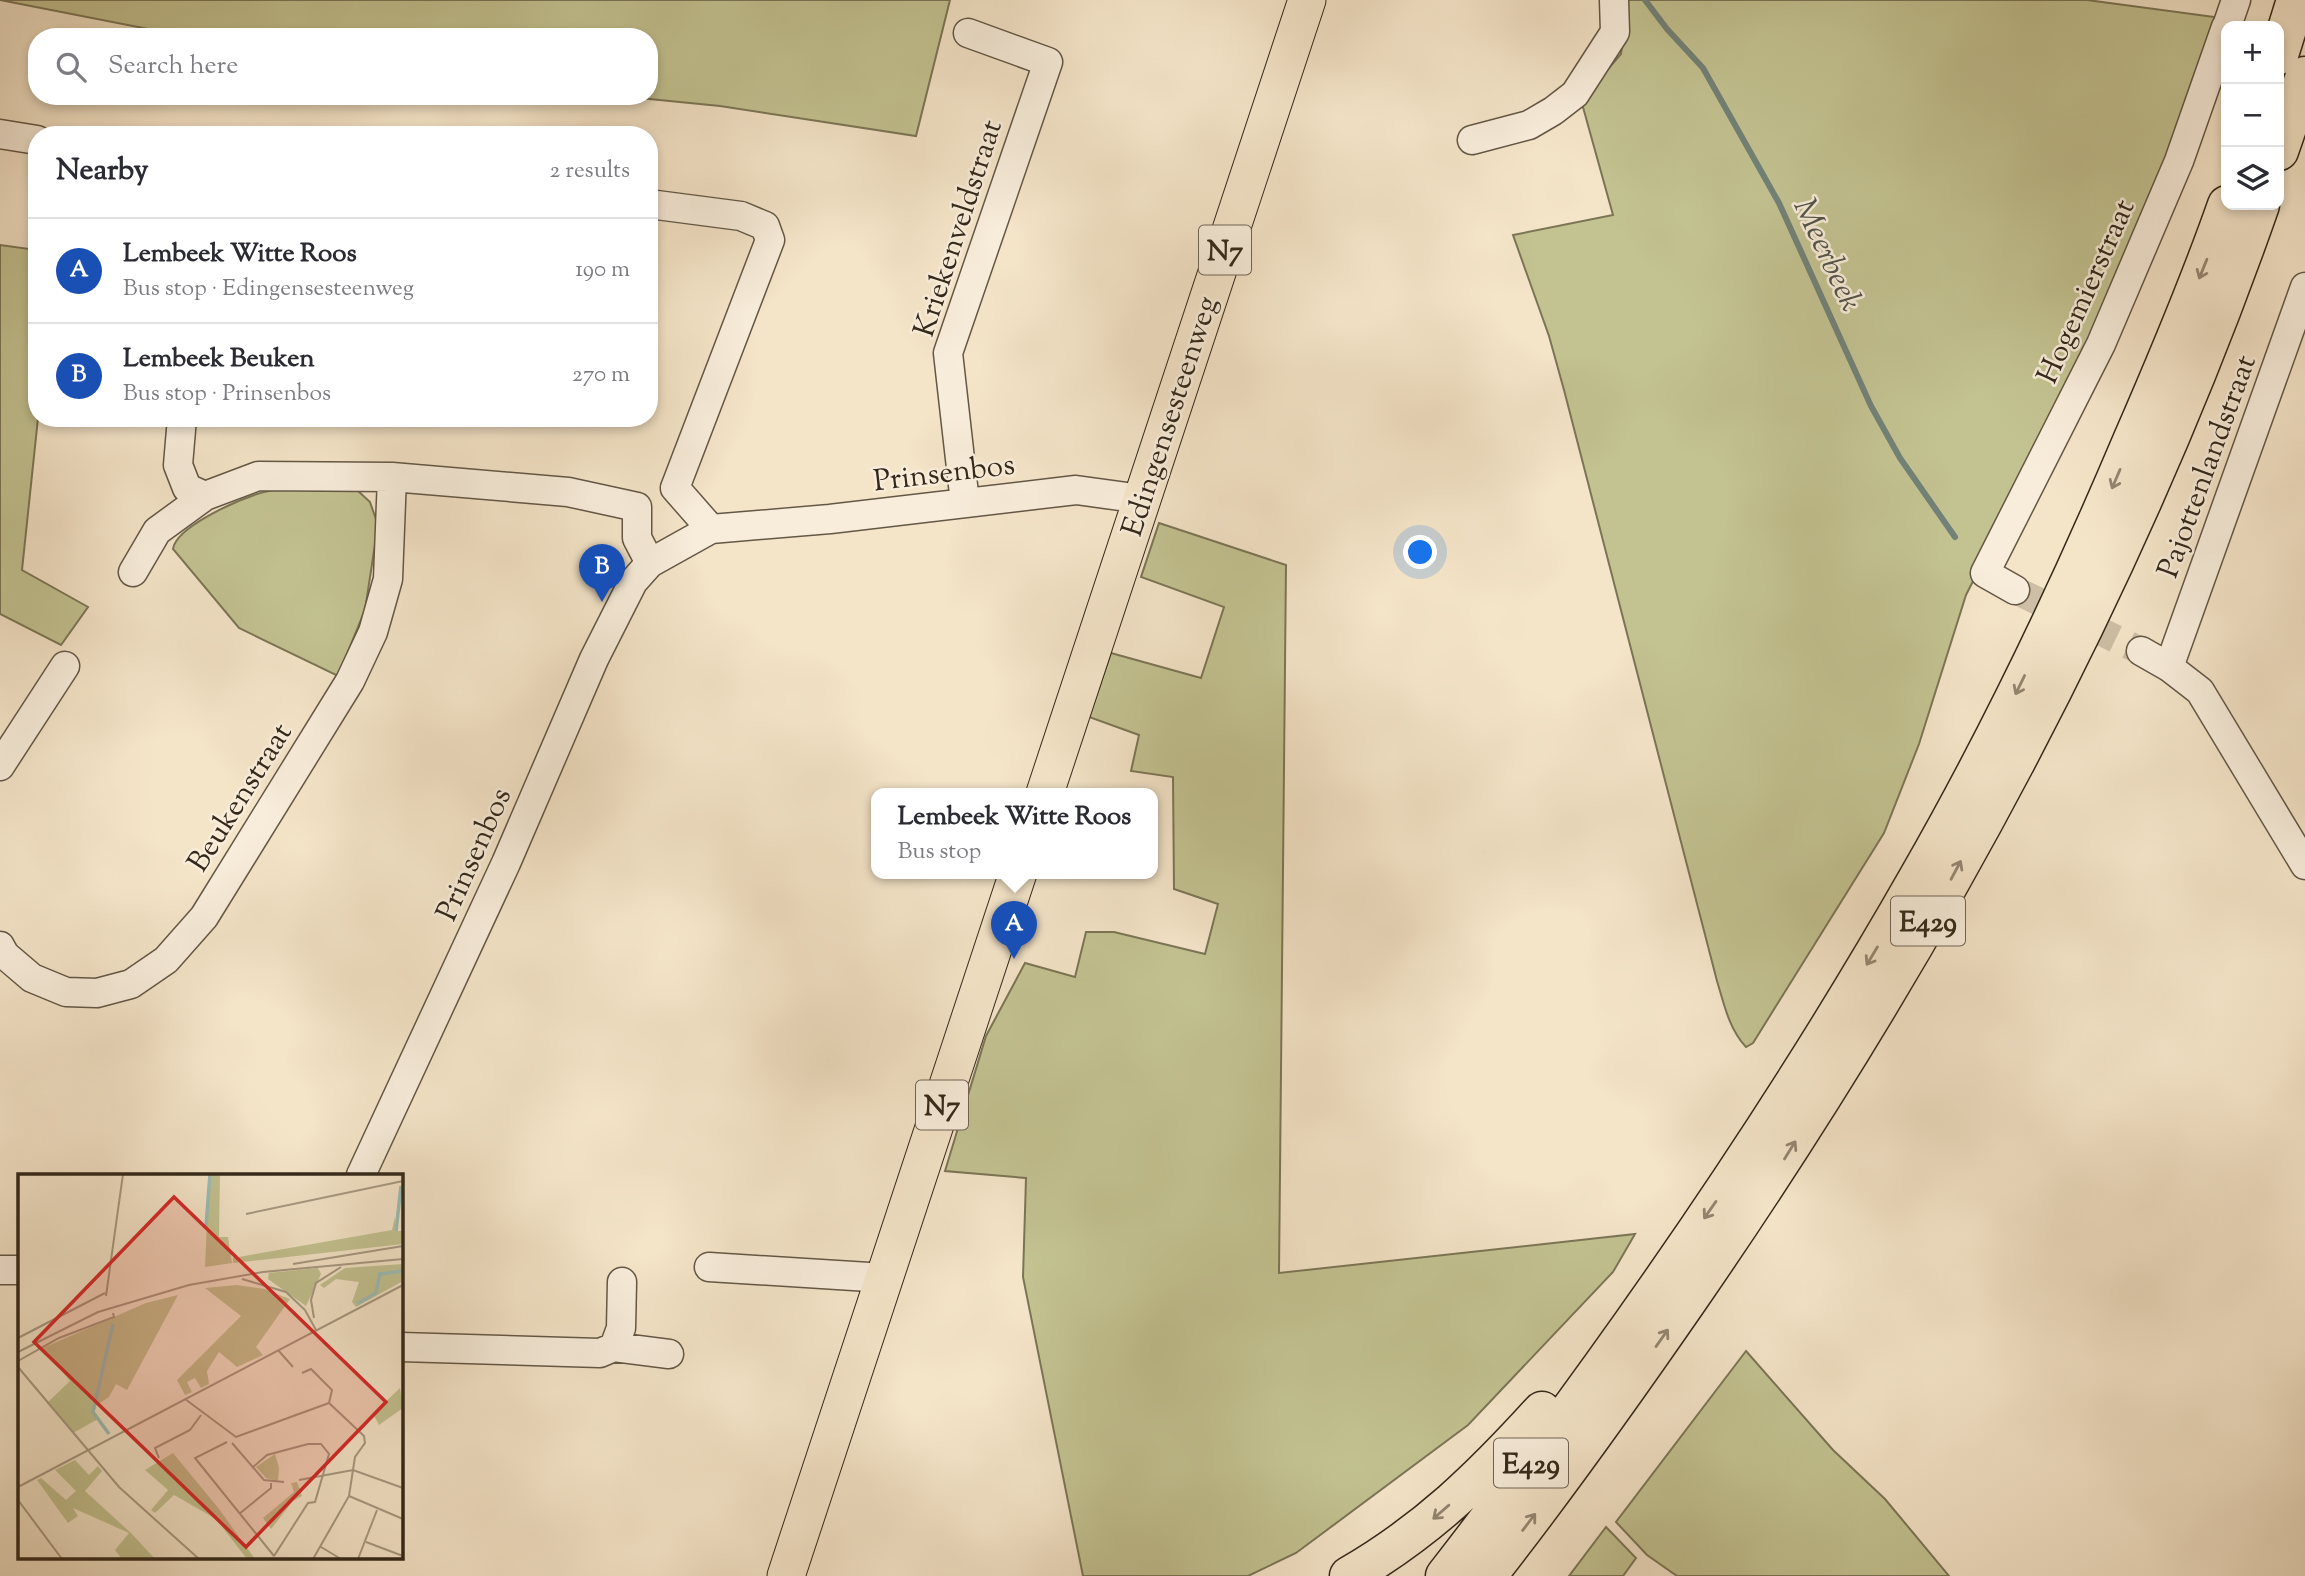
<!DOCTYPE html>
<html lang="en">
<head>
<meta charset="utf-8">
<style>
  body { margin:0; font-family:"Sorts Mill Goudy",serif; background:#f2f2f3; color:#2b2b33 }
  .controls { position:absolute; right:21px; top:21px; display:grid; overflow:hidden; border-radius:14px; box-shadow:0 4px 10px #0003 }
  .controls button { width:63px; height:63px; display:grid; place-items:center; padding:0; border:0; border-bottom:2px solid #e1e1e2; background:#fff; color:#2b2b33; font:35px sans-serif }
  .you { position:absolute; left:1421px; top:553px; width:24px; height:24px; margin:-18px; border:5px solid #fff; border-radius:50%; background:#1a73e8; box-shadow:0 0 0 10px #1a73e833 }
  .badge { display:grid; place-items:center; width:46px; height:46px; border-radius:50%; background:#b45309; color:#fff; font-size:23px; font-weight:700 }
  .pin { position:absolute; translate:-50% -58px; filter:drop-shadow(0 2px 4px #0008) }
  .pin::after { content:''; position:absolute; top:37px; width:24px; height:21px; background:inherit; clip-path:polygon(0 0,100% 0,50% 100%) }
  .popup { position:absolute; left:871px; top:788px; width:287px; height:91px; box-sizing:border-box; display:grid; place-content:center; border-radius:14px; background:#fff; filter:drop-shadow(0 2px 5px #0005); font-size:23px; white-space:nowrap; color:#7c7c81 }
  .popup b { font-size:26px; color:#2b2b33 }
  .popup::after { content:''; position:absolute; left:50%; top:100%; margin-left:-14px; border:14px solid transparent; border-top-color:#fff }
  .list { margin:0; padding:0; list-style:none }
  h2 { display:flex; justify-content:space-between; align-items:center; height:91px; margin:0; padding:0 28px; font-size:30px }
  h2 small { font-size:23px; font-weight:400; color:#7c7c81 }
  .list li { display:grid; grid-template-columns:46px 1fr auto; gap:21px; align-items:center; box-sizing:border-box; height:105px; padding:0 28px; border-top:2px solid #e1e1e2 }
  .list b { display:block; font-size:26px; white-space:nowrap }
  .list p { margin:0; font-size:23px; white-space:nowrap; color:#7c7c81 }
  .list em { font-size:23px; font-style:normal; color:#7c7c81 }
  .icon { flex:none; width:38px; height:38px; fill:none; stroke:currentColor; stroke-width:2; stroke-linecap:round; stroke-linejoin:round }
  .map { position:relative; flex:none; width:2305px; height:1576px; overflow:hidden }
  .search { position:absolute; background:#fff; box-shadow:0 4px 10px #0003; left:28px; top:28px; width:630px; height:77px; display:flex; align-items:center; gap:18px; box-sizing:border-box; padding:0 24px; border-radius:28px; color:#7c7c81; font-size:26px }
  .panel { position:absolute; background:#fff; box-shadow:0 4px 10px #0003; left:28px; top:126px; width:630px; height:301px; border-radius:28px }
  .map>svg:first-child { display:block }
  .green { fill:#c3c291; stroke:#7b7556; stroke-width:2 }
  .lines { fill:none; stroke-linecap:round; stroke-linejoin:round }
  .stream { stroke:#728278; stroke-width:6 }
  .minor-tunnel { stroke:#cdbea5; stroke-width:28; stroke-dasharray:28 14; stroke-linecap:butt }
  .minor-casing { stroke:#635746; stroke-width:31 }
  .major-casing { stroke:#33281a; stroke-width:39 }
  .highway-casing { stroke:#33281a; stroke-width:41 }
  .minor { stroke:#f8eddb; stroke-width:28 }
  .major { stroke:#f4e4c8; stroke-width:37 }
  .highway { stroke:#f4e4c8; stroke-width:38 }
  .oneway { stroke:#948671 }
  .labels { text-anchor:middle; stroke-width:5; stroke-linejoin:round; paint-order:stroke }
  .shield { fill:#f8eddb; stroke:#6e6354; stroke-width:2 }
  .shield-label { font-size:28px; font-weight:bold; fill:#33281a }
  .street-label { font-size:30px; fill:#33281a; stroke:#f8eddb }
  .water-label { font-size:32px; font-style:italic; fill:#525549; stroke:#f8eddb }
  .inset-river { fill:none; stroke:#9cbeb7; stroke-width:3.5 }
  .inset-road { fill:none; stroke:#a79982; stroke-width:2 }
  .view { fill:#d62828; fill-opacity:0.15; stroke:#d62828; stroke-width:3.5 }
  .inset-edge { fill:none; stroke:#33281a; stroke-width:3.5 }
</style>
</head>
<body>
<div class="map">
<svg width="2305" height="1576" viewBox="0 0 2305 1576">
  <rect width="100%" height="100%" fill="#f4e4c8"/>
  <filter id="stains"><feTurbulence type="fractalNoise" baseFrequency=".00286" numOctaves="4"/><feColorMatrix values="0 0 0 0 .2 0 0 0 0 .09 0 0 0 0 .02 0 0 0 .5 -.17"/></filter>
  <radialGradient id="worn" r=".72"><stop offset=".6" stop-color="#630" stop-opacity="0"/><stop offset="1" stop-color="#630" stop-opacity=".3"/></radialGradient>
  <path class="green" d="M0,0h950l-34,136 -196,-30 -101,-10h30v-59h-460z
    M1628,0h459l135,18 -140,349 -116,228 -47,149 -35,89 -131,210 -7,4c-17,-18 -22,-43 -29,-66l-153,-591 -15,-54 -36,-101 100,-20 -32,-115 40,-46z
    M0,245l37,5 1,168 -16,152 66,37 -27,38 -61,-31z
    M306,486l51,4 13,12 8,23 -13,85 -27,66 -99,-48 -66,-79c3,-22 63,-48 84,-55 15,-5 33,-6 49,-8z
    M1159,523l127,42 -7,708 356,-39 -22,38 -145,153 -172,128 -48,23h-165l-60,-299 3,-99 -81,-7 41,-135 39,-73 50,14 11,-45h28l91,22 13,-50 -44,-15 -1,-112 -42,-6 8,-36 -50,-18 22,-64 90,25 23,-71 -83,-30z
    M1746,1351l87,99 52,49 64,77h-272l-30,-21 -31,-33z
    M1606,1527l30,31 -13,18h-54z"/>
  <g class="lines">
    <path class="stream" d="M1645,0l22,29 36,39 76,135 92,203 29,52 55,79"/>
    <path class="minor-tunnel" d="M2015,590l126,61"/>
    <defs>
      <path id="minor" d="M2227,26l9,-26
        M0,134l37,6
        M1472,140l57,-15 24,-14 22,-17 40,-62 -1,-32
        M649,204l92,12 24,10 5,14 -95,248
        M182,418l-4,47 9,23 18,8
        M675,488l36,41
        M965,503l-17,-150 100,-291 -80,-29
        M637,507v31l13,25
        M133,572l24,-41 48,-35 53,-20 134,1 176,15 69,15
        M2015,590l-30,-17 116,-229 78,-183 47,-134
        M2141,651l28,16 31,24 105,174
        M2169,667l136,-380
        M0,766l65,-100
        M0,946l5,9 27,23 34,14 31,1 34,-9 35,-24 38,-43 146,-236 23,-49 15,-53 4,-102
        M361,1175l145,-312 88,-204 39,-77 17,-19 61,-34 119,-10 246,-29 66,9
        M709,1267l176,11
        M0,1270h19
        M401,1347l199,6 14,-6 7,-19 1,-46
        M614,1347l55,7"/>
      <path id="major" d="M1045,793l262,-793
        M786,1576l232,-703"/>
      <path id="highway" d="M2279,55l17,-55
        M2279,151l26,-75
        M1349,1576c78,-45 133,-99 193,-165
        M1445,1576c172,-222 334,-454 473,-698 81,-141 151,-288 214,-437 34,-78 67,-156 95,-236
        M1487,1576c70,-89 136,-182 201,-276 234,-339 436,-706 572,-1095"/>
    </defs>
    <use href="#minor" class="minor-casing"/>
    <use href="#major" class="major-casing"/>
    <use href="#highway" class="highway-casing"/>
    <use href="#minor" class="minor"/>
    <use href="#major" class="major"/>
    <use href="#highway" class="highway"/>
  </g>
  <defs><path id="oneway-shaft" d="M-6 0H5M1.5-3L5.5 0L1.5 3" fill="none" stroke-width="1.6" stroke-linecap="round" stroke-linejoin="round" transform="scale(1.75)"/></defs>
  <g class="oneway">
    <use href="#oneway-shaft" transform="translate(2203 269) rotate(112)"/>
    <use href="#oneway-shaft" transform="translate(2116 479) rotate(113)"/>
    <use href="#oneway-shaft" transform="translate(2020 685) rotate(116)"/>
    <use href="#oneway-shaft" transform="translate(1956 870) rotate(-62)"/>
    <use href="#oneway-shaft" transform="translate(1872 956) rotate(121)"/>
    <use href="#oneway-shaft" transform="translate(1790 1150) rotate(-58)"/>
    <use href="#oneway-shaft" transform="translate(1710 1210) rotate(125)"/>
    <use href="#oneway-shaft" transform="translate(1662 1338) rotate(-55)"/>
    <use href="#oneway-shaft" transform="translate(1441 1512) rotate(139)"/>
    <use href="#oneway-shaft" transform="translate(1529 1522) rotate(-53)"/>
  </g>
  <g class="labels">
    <g class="shield">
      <rect x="1199" y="225.5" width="52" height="49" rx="5"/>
      <rect x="1891" y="896.5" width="74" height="49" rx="5"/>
      <rect x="916" y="1080.5" width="52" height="49" rx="5"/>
      <rect x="1494" y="1438.5" width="74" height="49" rx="5"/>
    </g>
    <g class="shield-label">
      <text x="1225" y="260">N7</text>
      <text x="1928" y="931">E429</text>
      <text x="942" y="1115">N7</text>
      <text x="1531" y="1473">E429</text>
    </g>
    <g class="street-label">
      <text transform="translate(957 228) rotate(-72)" y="10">Kriekenveldstraat</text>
      <text transform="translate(2085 291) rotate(-66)" y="10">Hogemierstraat</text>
      <text transform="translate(1169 416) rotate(-72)" y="10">Edingensesteenweg</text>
      <text transform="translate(2206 466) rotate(-70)" y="10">Pajottenlandstraat</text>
      <text transform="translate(944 472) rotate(-7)" y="10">Prinsenbos</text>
      <text transform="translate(239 797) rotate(-58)" y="10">Beukenstraat</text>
      <text transform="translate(473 854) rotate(-66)" y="10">Prinsenbos</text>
    </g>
    <g class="water-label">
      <text transform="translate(1829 254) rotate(65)" y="11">Meerbeek</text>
    </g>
  </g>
  <g transform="translate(18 1174)">
    <rect width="385" height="385" fill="#f4e4c8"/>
    <path d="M191,0h11l-1,63h9l4,26 -27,4zM377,43l2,14h6v13l-170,19v-5l159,-28zM385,90v17l-47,26 -4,-5 7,-20 -23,-3 -12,9 -4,-3 25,-17zM300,94l3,6 -15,32 -38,-27 1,-6zM219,111l27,4 26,10 -34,48 7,8 -26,12 -18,-15 -12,19 2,13 -8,4 -6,-10 -8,4 5,10 -7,3 -8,-15 64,-64 -36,-28zM160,121l-51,95 -11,-6 -7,13 -17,11 6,11 -25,14 -26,-30 23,-22 -27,-33 103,-45zM382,214l3,20 -24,17 -6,-11zM155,279l46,56 36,50h-8l-31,-40 -42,-24 -19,18 -4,-3 17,-20 -23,-20zM257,280l4,14 -1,13 -12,-3 -10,-11zM57,286l14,15 9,-9 4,5 -17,20 46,42 24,26h-33l-7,-9 14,-17 -56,-25 5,8 -10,7 -31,-43 4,-2 25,22 10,-9 -21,-21zM279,308l5,14 -9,5 -22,28 -8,-11 31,-26 -3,-9z" fill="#c3c291"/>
    <path class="inset-river" d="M188,52l4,-52M378,57l5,-45M362,100l23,-3M339,130l19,-11 4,-21M91,260l-16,-22 20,-88"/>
    <path class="inset-road" d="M228,40l157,-33M275,90l110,-18M224,105l44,13 19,18 11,20M88,122l17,-122M296,144l-3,-18 5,-17 25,-16M0,164l87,-45M260,176l15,17M0,178l80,-40 91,-27 74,-13 140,-13M0,187l41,-23 55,-21 -1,-4M0,193l101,120 80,72M284,199l9,-4 21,21 -3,13M167,225l51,38 93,-34 35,33 1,7 -10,14 -6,39 -36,63M209,268l-32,16 79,98M214,269l32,37 20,2M141,284l-4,-10 35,-18 11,-15M234,294l15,-13 41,-11h13l8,10 -14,48 -7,1 -34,53M281,306l54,-10 50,18M0,313l385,-202M331,322l54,23M0,326l44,59M221,340l32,-26v-5M348,368l37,14M303,373l20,12M340,385l19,-49"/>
    <path class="view" d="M156,23l212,205 -140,145 -212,-205z"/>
    <rect width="385" height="385" class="inset-edge"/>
  </g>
  <rect width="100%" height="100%" filter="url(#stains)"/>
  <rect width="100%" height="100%" fill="url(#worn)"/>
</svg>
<div class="controls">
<button>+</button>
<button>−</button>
<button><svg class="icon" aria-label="layers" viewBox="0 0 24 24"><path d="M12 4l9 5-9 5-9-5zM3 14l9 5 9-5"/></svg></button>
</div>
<div class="you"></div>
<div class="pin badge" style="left:1014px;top:959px;background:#1a4fb4">A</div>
<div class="popup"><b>Lembeek Witte Roos</b>Bus stop</div>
<div class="pin badge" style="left:602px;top:602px;background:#1a4fb4">B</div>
<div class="search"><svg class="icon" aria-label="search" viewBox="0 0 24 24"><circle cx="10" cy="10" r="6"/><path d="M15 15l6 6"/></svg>Search here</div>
<section class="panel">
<h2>Nearby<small>2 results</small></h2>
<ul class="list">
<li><span class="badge" style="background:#1a4fb4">A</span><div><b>Lembeek Witte Roos</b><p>Bus stop · Edingensesteenweg</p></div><em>190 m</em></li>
<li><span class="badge" style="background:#1a4fb4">B</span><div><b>Lembeek Beuken</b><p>Bus stop · Prinsenbos</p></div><em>270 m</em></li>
</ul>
</section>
</div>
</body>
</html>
